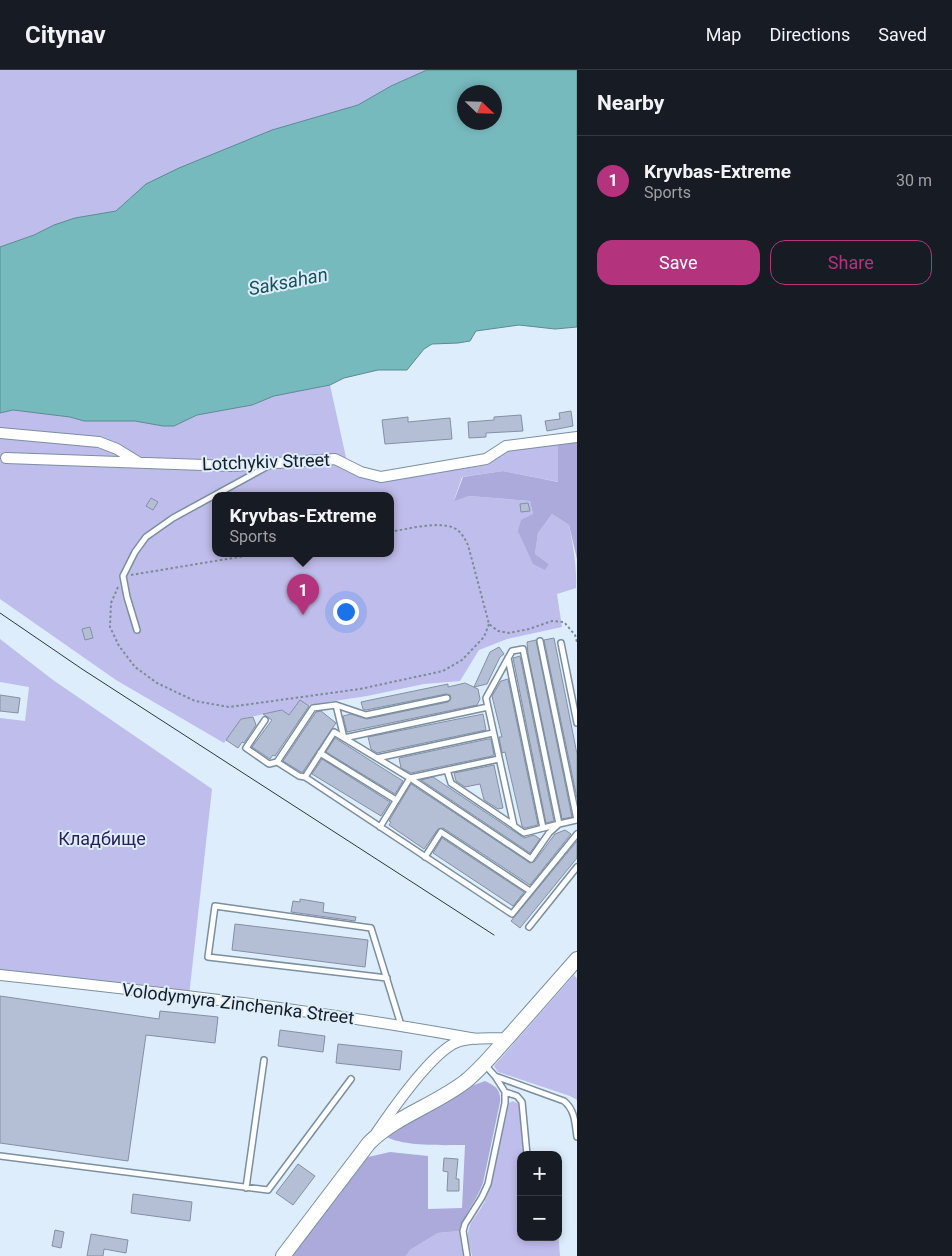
<!DOCTYPE html>
<html lang="en">
<head>
<meta charset="utf-8">
<style>
  body { margin:0; font-family:Roboto,sans-serif; background:#20242c; color:#f1f3f6 }
  .controls { position:absolute; right:15px; bottom:15px; display:grid; overflow:hidden; border-radius:10px; box-shadow:0 2px 8px #0003 }
  .controls button { width:45px; height:45px; display:grid; place-items:center; padding:0; border:0; border-bottom:1px solid #363941; background:#171b24; color:#f1f3f6; font:25px sans-serif }
  .compass { position:absolute; left:457px; top:15px; width:45px; height:45px; border-radius:50%; background:#171b24; box-shadow:0 2px 8px #0003; rotate:113deg }
  .you { position:absolute; left:345px; top:541px; width:18px; height:18px; margin:-12px; border:4px solid #fff; border-radius:50%; background:#1a73e8; box-shadow:0 0 0 8px #1a73e833 }
  .badge { display:grid; place-items:center; width:32px; height:32px; border-radius:50%; background:#b4337d; color:#fff; font-size:16px; font-weight:700 }
  .pin { position:absolute; translate:-50% -41px; filter:drop-shadow(0 1px 2px #0008) }
  .pin::after { content:''; position:absolute; top:26px; width:18px; height:15px; background:inherit; clip-path:polygon(0 0,100% 0,50% 100%) }
  .popup { position:absolute; left:212px; top:422px; width:182px; height:65px; box-sizing:border-box; display:grid; place-content:center; border-radius:10px; background:#171b24; filter:drop-shadow(0 1px 4px #0005); font-size:16px; white-space:nowrap; color:#9ea1a6 }
  .popup b { font-size:19px; color:#f1f3f6 }
  .popup::after { content:''; position:absolute; left:50%; top:100%; margin-left:-10px; border:10px solid transparent; border-top-color:#171b24 }
  .list { margin:0; padding:0; list-style:none }
  h2 { display:flex; justify-content:space-between; align-items:center; height:65px; margin:0; padding:0 20px; font-size:21px }
  h2 small { font-size:16px; font-weight:400; color:#9ea1a6 }
  .list li { display:grid; grid-template-columns:32px 1fr auto; gap:15px; align-items:center; box-sizing:border-box; height:90px; padding:0 20px; border-top:1px solid #363941 }
  .list b { display:block; font-size:19px; white-space:nowrap }
  .list p { margin:0; font-size:16px; white-space:nowrap; color:#9ea1a6 }
  .list em { font-size:16px; font-style:normal; color:#9ea1a6 }
  .actions { display:flex; gap:10px; padding:15px 20px }
  .actions a { flex:1; padding:11px 0; border:1px solid #b4337d; border-radius:15px; text-align:center; font-size:18px; color:#b4337d }
  .actions .main { background:#b4337d; color:#fff }
  .map { position:relative; flex:none; width:577px; height:1186px; overflow:hidden }
  header { display:flex; align-items:center; gap:30px; box-sizing:border-box; height:70px; padding:0 25px; background:#171b24; border-bottom:1px solid #363941 }
  header strong { font-size:24px }
  nav { display:flex; gap:28px; margin-inline-start:auto; font-size:18px }
  main { display:flex }
  aside { flex:1; background:#171b24 }
  .map>svg:first-child { display:block }
  .green { fill:#bfbdeb; fill-rule:evenodd }
  .forest { fill:#acaada }
  .water { fill:#77babe; stroke:#5a8b90; fill-rule:evenodd }
  .building { fill:#b4bfd5; stroke:#858fa4 }
  .lines { fill:none; stroke-linecap:round; stroke-linejoin:round }
  .service-casing { stroke:#7b8f9f; stroke-width:8 }
  .minor-casing { stroke:#7b8f9f; stroke-width:12 }
  .secondary-casing { stroke:#7b8f9f; stroke-width:16 }
  .path { stroke:#7e8a95; stroke-width:2; stroke-dasharray:2.5 2.5; stroke-linecap:butt }
  .service { stroke:#fff; stroke-width:5 }
  .minor { stroke:#fff; stroke-width:10 }
  .secondary { stroke:#fff; stroke-width:14 }
  .tram { stroke:#2f373e; stroke-width:1 }
  .labels { text-anchor:middle; stroke-width:4; stroke-linejoin:round; paint-order:stroke }
  .street-label { font-size:18px; fill:#161d23; stroke:#ddedfc }
  .park-label { font-size:18px; fill:#281f58; stroke:#ddedfc }
  .water-label { font-size:19px; font-style:italic; fill:#185356; stroke:#ddedfc }
</style>
</head>
<body>
<header>
<strong>Citynav</strong>
<nav><a>Map</a><a>Directions</a><a>Saved</a></nav>
</header>
<main>
<div class="map">
<svg width="577" height="1186" viewBox="0 0 577 1186">
  <rect width="100%" height="100%" fill="#ddedfc"/>
  <path class="green" d="M0,0h427l-36,16 -33,19 -86,25 -54,23 -88,45 -14,13 -41,7 -21,7 -20,10 -34,12z
    M330,315l19,86 11,6 21,4 106,-16 22,-16 49,-6 1,39 -56,-11 -41,6 -8,23 15,-4 61,5 3,13v50h16l-14,-10 3,-21 14,-19 17,11c4,20 8,42 7,63l-19,6 5,33 -55,12 -28,11 -19,31 -36,3 -57,12 -59,9 -8,-5 -11,15 -7,-5 -41,9 -17,24 -108,-63 -116,-81v-186l13,-3 57,7 14,4h51l39,5 23,-11 55,-10 22,-9zM216,426h174v58h-174z
    M0,569l53,41 159,109 -23,207 -189,-21v-257l25,3 4,-34 -29,-5z
    M574,905l3,4v121l-7,-4 -72,-24 -4,-6z
    M513,1031l6,3 4,51h-2v82h37v-7l2,26h-88c-1,-6 -4,-13 -4,-20 0,-11 5,-16 11,-25 6,-8 9,-17 12,-26l18,-82z
    M459,1161l4,25h-57l4,-6 28,-17z"/>
  <path class="forest" d="M577,371v118l-8,-34 -17,-11 -14,19 -3,21 14,10 -4,6 -12,-6 -15,-33 3,-11 12,-6 -3,-13 -61,-5 -15,5 9,-24 40,-6 55,11v-39z
    M485,1011c11,5 16,9 15,21l-17,81c-6,17 -19,31 -24,48l-21,2 -28,17 -4,6h-114l76,-99 22,-5 38,4v53l34,-1 3,-63c-22,0 -64,2 -82,-10l83,-47z"/>
  <path class="water" d="M427,0h150v257l-22,2 -36,-4 -43,6 -6,10 -12,2 -26,1 -8,5 -17,21h-29l-34,8 -14,7 -56,11 -22,9 -55,10 -23,11h-11l-28,-5h-51l-14,-4 -57,-7 -13,3v-166l34,-12 20,-10 21,-7 41,-7 30,-27 33,-16 93,-38 86,-25 33,-19zM464,22h30v30h-30z"/>
  <path class="building" d="M571,341l2,15 -26,5 -2,-10 15,-2 -1,-6z
    M521,345l2,16 -37,2v4l-17,1 -1,-16 26,-2v-3z
    M408,347v5l42,-4 2,21 -67,5 -3,-24z
    M151,428l7,4 -5,8 -7,-4z
    M528,433l2,8 -9,1 -1,-8z
    M90,557l3,11 -8,2 -3,-11z
    M554,568l23,116v44l-33,-158z
    M536,570l36,177 -10,2 -34,-165 -1,-12z
    M499,577l5,7 -4,3 -13,27 -13,3 16,-35z
    M520,586l34,165 -8,2 -33,-165z
    M508,609l30,146 -13,3 -3,-2 -17,-74 -3,1 -3,-16h3l-10,-41 9,-15z
    M465,613l13,6 2,10 -3,6 -130,27 -4,-16 8,-2 16,5 81,-17 3,-4 -1,-3 -4,-1 -80,16 -3,-1 -2,-7 87,-18v3z
    M0,625l20,3 -2,15 -18,-2z
    M300,630l9,6 -34,50 -2,-1 -3,4 -18,-12 20,-27 -9,-6 19,-4 7,5z
    M321,641l15,12 -32,47 -1,2h-2l-18,-11 33,-49z
    M483,644l3,16 -109,23 -6,-4 -3,-12z
    M253,647l3,8 -12,18 -2,-1 -4,6 -12,-8 15,-21z
    M335,668l68,43 -8,13 -69,-42z
    M488,669h3l3,16 -2,1 -81,17 -10,-5 -2,-10z
    M322,689l68,43 -9,14 -69,-42z
    M494,695l9,43 -5,1 -14,-9 -4,-16 -15,3 -9,-6 -2,-8z
    M433,707l91,61 10,-3 6,4 -10,14 -109,-73z
    M411,714l119,79 5,-2 20,-27 10,-4 6,4 -41,51 -87,-57 -5,1 -14,20 -35,-24 2,-3 -2,-1z
    M442,768l82,54 -11,14 -80,-53z
    M577,771v17l-57,70 -9,-7z
    M300,829l24,4 -1,9 33,5 -1,4 -64,-9 2,-11 7,1z
    M235,854l133,16 -3,27 -133,-17z
    M0,926l159,23 1,-8 58,6 -3,26 -69,-8 -18,126 -128,-18z
    M280,960l45,6 -2,16 -45,-6z
    M338,974l64,7 -2,19 -64,-7z
    M444,1088l14,1 -2,20h3v12h-12l1,-19 -5,-1z
    M298,1094l17,12 -22,29 -17,-12z
    M133,1124l59,8 -2,19 -59,-8z
    M55,1160l9,2 -3,16 -9,-2z
    M91,1164l37,6 -2,13 -22,-4 -1,7h-16z"/>
  <g class="lines">
    <defs>
      <path id="service" d="M137,560l-10,-33 -4,-21 12,-24 11,-15 27,-19 95,-52
        M540,571l37,179
        M561,573l16,80
        M523,579l36,175 -35,9 -10,-7 -28,-128 26,-47z
        M508,588l35,170
        M336,635l30,10 81,-17
        M265,650l-19,28 23,16 8,-2 22,14 6,1
        M320,683l76,47
        M377,688l116,-25
        M277,692l36,-54 23,-3 8,33 144,-31
        M447,700l4,13 62,42
        M577,750l-18,4 -10,9 -18,26 -121,-81 -76,-46 -29,45 207,137 65,-80
        M380,757l30,-49 89,-19
        M425,787l16,-25 89,59
        M529,857l48,-60
        M387,908l-179,-21 7,-51 156,22 30,97
        M485,995l10,11 69,25c11,9 11,22 13,36
        M505,1022l12,4 5,6 5,53
        M0,1086l268,34 83,-111
        M246,1118l18,-128
        M467,1186l-4,-25 2,-7 17,-27 6,-13 17,-81v-11l-10,-16"/>
      <path id="minor" d="M0,363l99,9 18,7 21,13
        M6,388l226,8 103,-7 26,13 20,5 105,-18 20,-13 71,-9
        M0,905c159,17 318,35 476,64
        M377,1062c15,-22 58,-84 83,-91 14,-4 31,-2 46,-3"/>
      <path id="secondary" d="M283,1186l86,-113c27,-27 66,-38 97,-62 17,-14 30,-31 45,-47 22,-25 44,-50 66,-75"/>
    </defs>
    <use href="#service" class="service-casing"/>
    <use href="#minor" class="minor-casing"/>
    <use href="#secondary" class="secondary-casing"/>
    <path class="path" d="M390,462c17,-3 51,-12 66,-3 6,4 9,10 12,16l21,79 9,7 11,2 20,-4 23,-8 12,1 11,13 2,7
      M131,505l126,-21
      M118,517l-7,16 -1,24 9,19 16,21 22,16 38,18 34,6 131,-18 83,-18 19,-11 22,-23 5,-13"/>
    <use href="#service" class="service"/>
    <use href="#minor" class="minor"/>
    <use href="#secondary" class="secondary"/>
    <path class="tram" d="M0,543l82,56 412,266"/>
  </g>
  <g class="labels">
    <g class="street-label">
      <text transform="translate(266 392) rotate(-2)" y="6">Lotchykiv Street</text>
      <text transform="translate(238 934) rotate(7)" y="6">Volodymyra Zinchenka Street</text>
    </g>
    <g class="park-label">
      <text x="102" y="775">Кладбище</text>
    </g>
    <g class="water-label">
      <text transform="translate(288 211) rotate(-11)" y="7">Saksahan</text>
    </g>
  </g>
</svg>
<div class="controls">
<button>+</button>
<button>−</button>
</div>
<svg class="compass" viewBox="-18 -18 36 36"><path d="M0-13l5 13h-10z" fill="#e53935"/><path d="M0 13l5-13h-10z" fill="#9ea1a6"/></svg>
<div class="you"></div>
<div class="pin badge" style="left:303px;top:545px">1</div>
<div class="popup"><b>Kryvbas-Extreme</b>Sports</div>
</div>
<aside>
<h2>Nearby<small></small></h2>
<ul class="list">
<li><span class="badge">1</span><div><b>Kryvbas-Extreme</b><p>Sports</p></div><em>30 m</em></li>
</ul>
<div class="actions"><a class="main">Save</a><a>Share</a></div>
</aside>
</main>
</body>
</html>
